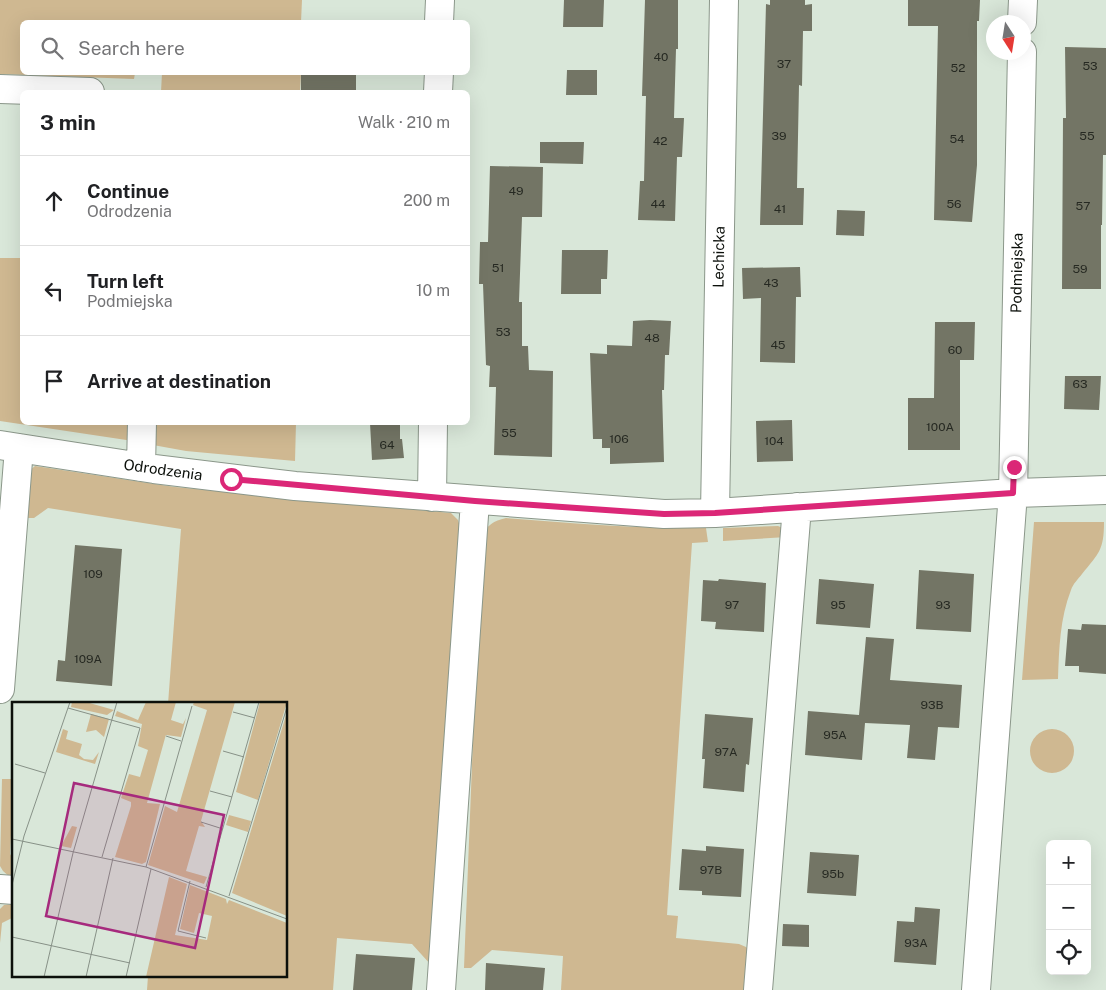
<!DOCTYPE html>
<html lang="en">
<head>
<meta charset="utf-8">
<style>
  body { margin:0; font-family:"Public Sans",sans-serif; background:#f2f2f2; color:#202124 }
  .controls { position:absolute; right:15px; bottom:15px; display:grid; overflow:hidden; border-radius:8px; box-shadow:0 5px 20px #0002 }
  .controls button { width:45px; height:45px; display:grid; place-items:center; padding:0; border:0; border-bottom:1px solid #e0e0e0; background:#fff; color:#202124; font:25px sans-serif }
  .compass { position:absolute; left:986px; top:15px; width:45px; height:45px; border-radius:50%; background:#fff; box-shadow:0 5px 20px #0002; rotate:168deg }
  .stop { position:absolute; width:15px; height:15px; margin:-11px; border:4px solid #db2777; border-radius:50%; background:#fff }
  .stop.end { background:#db2777; border-color:#fff; box-shadow:0 1px 5px #0008 }
  .list { margin:0; padding:0; list-style:none }
  h2 { display:flex; justify-content:space-between; align-items:center; height:65px; margin:0; padding:0 20px; font-size:21px }
  h2 small { font-size:16px; font-weight:400; color:#757577 }
  .list li { display:grid; grid-template-columns:32px 1fr auto; gap:15px; align-items:center; box-sizing:border-box; height:90px; padding:0 20px; border-top:1px solid #e0e0e0 }
  .list b { display:block; font-size:19px; white-space:nowrap }
  .list p { margin:0; font-size:16px; white-space:nowrap; color:#757577 }
  .list em { font-size:16px; font-style:normal; color:#757577 }
  .icon { flex:none; width:28px; height:28px; fill:none; stroke:currentColor; stroke-width:2; stroke-linecap:round; stroke-linejoin:round }
  .map { position:relative; flex:none; width:1106px; height:990px; overflow:hidden }
  .search { position:absolute; background:#fff; box-shadow:0 5px 20px #0002; left:20px; top:20px; width:450px; height:55px; display:flex; align-items:center; gap:12px; box-sizing:border-box; padding:0 18px; border-radius:8px; color:#757577; font-size:19px }
  .panel { position:absolute; background:#fff; box-shadow:0 5px 20px #0002; left:20px; top:90px; width:450px; height:335px; border-radius:8px }
  .map>svg:first-child { display:block }
  .green { fill:#cfb891 }
  .building { fill:#737565 }
  .lines { fill:none; stroke-linecap:round; stroke-linejoin:round }
  .minor-casing { stroke:#8b978a; stroke-width:30 }
  .minor { stroke:#fff; stroke-width:28 }
  .route { stroke:#db2777; stroke-width:6 }
  .labels { text-anchor:middle; stroke-width:4; stroke-linejoin:round; paint-order:stroke }
  .number-label { font-size:12px; fill:#262922 }
  .street-label { font-size:15px; fill:#0c100b; stroke:#fff }
  .inset-road { fill:none; stroke:#879187; stroke-width:1 }
  .view { fill:#a62a7d; fill-opacity:0.15; stroke:#a62a7d; stroke-width:2.5 }
  .inset-edge { fill:none; stroke:#0c100b; stroke-width:2.5 }
</style>
</head>
<body>
<div class="map">
<svg width="1106" height="990" viewBox="0 0 1106 990">
  <rect width="100%" height="100%" fill="#d9e7d9"/>
  <path class="green" d="M0,0h302l-1,22h-279v50l113,1 -1,6 -134,-5z
    M162,73h139l-1,19h-139z
    M0,258h22v164l113,1 -2,18 -133,-20z
    M153,423h143l-1,38 -109,-10 -33,-6z
    M35,466l140,21 276,26 7,7 2,7 -29,438 -19,-21 -75,-6 -4,52h-186l1,-14h138v-272h-118l13,-175 -133,-21 -14,10h-7l2,-47z
    M506,518c67,5 133,11 200,10l2,14 -16,1 -25,372 11,1 -2,22 63,6 7,3 5,5 -5,38h-185l2,-34 -71,-6 -21,18h-7l17,-432c7,-11 12,-15 25,-18z
    M1034,522h70c0,28 -5,31 -22,52 -4,5 -9,10 -11,16 -11,28 -12,59 -13,89l-36,1z
    M778,526l7,3 2,8 -64,4v-13z
    M1030 751a22 22 0 1 1 44 0a22 22 0 1 1-44 0Z
    M2,779h12l-4,75c5,6 6,16 1,24l-8,-7 -3,-5z
    M14,904v13l-12,6 -2,20v-34l4,-4z"/>
  <path class="building" d="M564,0h40l-1,27h-40z
    M645,0h33v49h-2l-2,69h10l-2,39h-5l-2,64 -37,-1 2,-39h4l2,-85h-4z
    M770,0h35v5l7,-1v27h-9l-1,55 -3,-1 -2,103h7l-1,37h-43l6,-221 4,1z
    M908,0h72l-1,21h-2v144l-5,57 -38,-2 4,-194h-30z
    M1065,47l41,1v107h-3l-1,70h-1v64h-39l1,-171h3z
    M567,70h30v25h-31z
    M301,72h55v20h-55z
    M540,142h44l-1,22 -43,-1z
    M490,166l53,1 -1,50h-20l-3,85h3v44h6l1,24 24,1 -1,86 -58,-2 2,-68h-7l1,-21 -4,-1 -3,-81h-4l1,-42h8z
    M837,210l28,1 -1,25 -28,-1z
    M562,250h46l-1,29h-6v15h-40z
    M800,267l1,30h-5l-1,66 -35,-1 1,-64 -18,1 -1,-31z
    M650,320l21,1 -2,34h-4l-1,35h-2l2,72 -54,2v-16h-8v-9h-9l-3,-86 17,1v-9l25,1 1,-25z
    M935,322h40l-1,38h-14v90h-52v-52h26z
    M1065,376h36l-2,34 -35,-1z
    M792,420l1,41 -36,1 -1,-41z
    M370,423h30v16h2l2,19 -32,2z
    M75,545l47,4 -10,137 -56,-5 2,-21 7,1z
    M919,570l55,4 -3,58 -55,-3z
    M719,579l47,4 -2,49 -49,-3 1,-7 -15,-1 2,-41 15,1z
    M819,579l55,5 -4,44 -54,-4z
    M1082,624l24,1v49l-27,-2v-6h-14l3,-37 13,1z
    M866,637l28,2 -4,41 72,5 -3,43 -21,-1 -3,33 -28,-2 3,-33 -45,-2 -3,37 -57,-5 3,-44 51,4z
    M705,714l48,4 -4,47 -3,-1 -2,28 -41,-4 2,-29h-3z
    M706,846l38,3 -3,48 -39,-2v-4l-23,-1 3,-41 24,2z
    M810,852l49,3 -3,41 -49,-3z
    M915,907l25,2 -4,56 -42,-3 3,-41 17,1z
    M783,924l26,1v22l-27,-1z
    M356,954l59,4 -3,32h-59z
    M486,963l59,5 -2,22h-58z"/>
  <g class="lines">
    <defs>
      <path id="minor" d="M439,22l1,-22
        M1022,22l1,-22
        M0,89l90,3
        M438,92l1,-20
        M0,445l154,24 141,17 369,28 51,-1 298,-20 93,-3
        M141,467l1,-45
        M432,497l1,-75
        M715,513l9,-513
        M0,689l19,-241
        M0,889l14,1
        M441,990l34,-489
        M758,990l39,-483
        M976,990l37,-497 9,-441"/>
    </defs>
    <use href="#minor" class="minor-casing"/>
    <use href="#minor" class="minor"/>
  </g>
  <g class="lines">
    <path class="route" d="M231,479l244,22 189,13 51,-1 298,-20 1,-26"/>
  </g>
  <g class="labels">
    <g class="number-label">
      <text x="661" y="61">40</text>
      <text x="784" y="68">37</text>
      <text x="1090" y="70">53</text>
      <text x="958" y="72">52</text>
      <text x="779" y="140">39</text>
      <text x="1087" y="140">55</text>
      <text x="957" y="143">54</text>
      <text x="660" y="145">42</text>
      <text x="516" y="195">49</text>
      <text x="658" y="208">44</text>
      <text x="954" y="208">56</text>
      <text x="1083" y="210">57</text>
      <text x="780" y="213">41</text>
      <text x="498" y="272">51</text>
      <text x="1080" y="273">59</text>
      <text x="771" y="287">43</text>
      <text x="503" y="336">53</text>
      <text x="652" y="342">48</text>
      <text x="778" y="349">45</text>
      <text x="955" y="354">60</text>
      <text x="1080" y="388">63</text>
      <text x="940" y="431">100A</text>
      <text x="509" y="437">55</text>
      <text x="619" y="443">106</text>
      <text x="774" y="445">104</text>
      <text x="387" y="449">64</text>
      <text x="93" y="578">109</text>
      <text x="732" y="609">97</text>
      <text x="838" y="609">95</text>
      <text x="943" y="609">93</text>
      <text x="88" y="663">109A</text>
      <text x="932" y="709">93B</text>
      <text x="835" y="739">95A</text>
      <text x="726" y="756">97A</text>
      <text x="711" y="874">97B</text>
      <text x="833" y="878">95b</text>
      <text x="916" y="947">93A</text>
    </g>
    <g class="street-label">
      <text transform="translate(719 257) rotate(-89)" y="5">Lechicka</text>
      <text transform="translate(1017 273) rotate(-89)" y="5">Podmiejska</text>
      <text transform="translate(163 470) rotate(8)" y="5">Odrodzenia</text>
    </g>
  </g>
  <g transform="translate(12 702)">
    <rect width="275" height="275" fill="#d9e7d9"/>
    <path d="M60,0h14l28,8 -7,5 -36,-8zM134,0h30l-5,18 12,4 3,-6 -5,19 -15,-2 -1,3 -18,65 13,1 -14,58 -4,2 -27,-7 16,-51v-4l-10,-4 8,-24 11,3 8,-27 -10,-4 4,-22 -27,-8 2,-5 21,9zM182,0h41l-34,119 4,6 -6,-1 -13,45 21,6 -3,7 -56,-19 17,-59 12,6 30,-102 -14,-5zM248,0h27l-29,98 -22,-8zM275,10v204l-55,-23zM79,12l18,5 -5,18 -8,-7 -10,2zM51,27l5,2 -2,8 16,5 -3,11 5,4 9,1 6,-8 -4,12 -39,-12zM217,113l22,6 -3,11 -22,-7zM60,124l5,1 -6,21 -10,-2zM157,175l18,7 -12,51 32,5 5,-24 -13,-3 -5,20 -14,-4 10,-44 36,14 1,5 2,-4 58,23v54h-141z" fill="#cfb891"/>
    <path class="inset-road" d="M56,6l72,20 -38,129M221,10l22,6M154,34l15,5M211,49l21,6M3,62l30,9M198,89l22,6M189,120l22,7M0,137l134,28 141,52M134,165l46,-161M178,179l-12,50 28,7M0,183l12,-49 46,-134M194,185l53,-185M217,194l58,-189M0,235l118,26M32,275l29,-124 44,-151M74,275l27,-119M114,275l25,-108"/>
    <path class="view" d="M62,81l150,32 -29,133 -149,-32z"/>
    <rect width="275" height="275" class="inset-edge"/>
  </g>
</svg>
<div class="controls">
<button>+</button>
<button>−</button>
<button><svg class="icon" aria-label="locate" viewBox="0 0 24 24"><circle cx="12" cy="12" r="6"/><path d="M12 2v4M12 18v4M2 12h4M18 12h4"/></svg></button>
</div>
<svg class="compass" viewBox="-18 -18 36 36"><path d="M0-13l5 13h-10z" fill="#e53935"/><path d="M0 13l5-13h-10z" fill="#757577"/></svg>
<div class="stop" style="left:231px;top:479px"></div>
<div class="stop end" style="left:1014px;top:467px"></div>
<div class="search"><svg class="icon" aria-label="search" viewBox="0 0 24 24"><circle cx="10" cy="10" r="6"/><path d="M15 15l6 6"/></svg>Search here</div>
<section class="panel">
<h2>3 min<small>Walk · 210 m</small></h2>
<ul class="list">
<li><svg class="icon" aria-label="ahead" viewBox="0 0 24 24"><path d="M12 20V5M6 11l6-6 6 6"/></svg><div><b>Continue</b><p>Odrodzenia</p></div><em>200 m</em></li>
<li><svg class="icon" aria-label="left" viewBox="0 0 24 24"><path d="M17 20v-9H6M10 6l-5 5 5 5"/></svg><div><b>Turn left</b><p>Podmiejska</p></div><em>10 m</em></li>
<li><svg class="icon" aria-label="arrive" viewBox="0 0 24 24"><path d="M6 21V4h12l-3 4 3 4H6"/></svg><div><b>Arrive at destination</b></div></li>
</ul>
</section>
</div>
</body>
</html>
